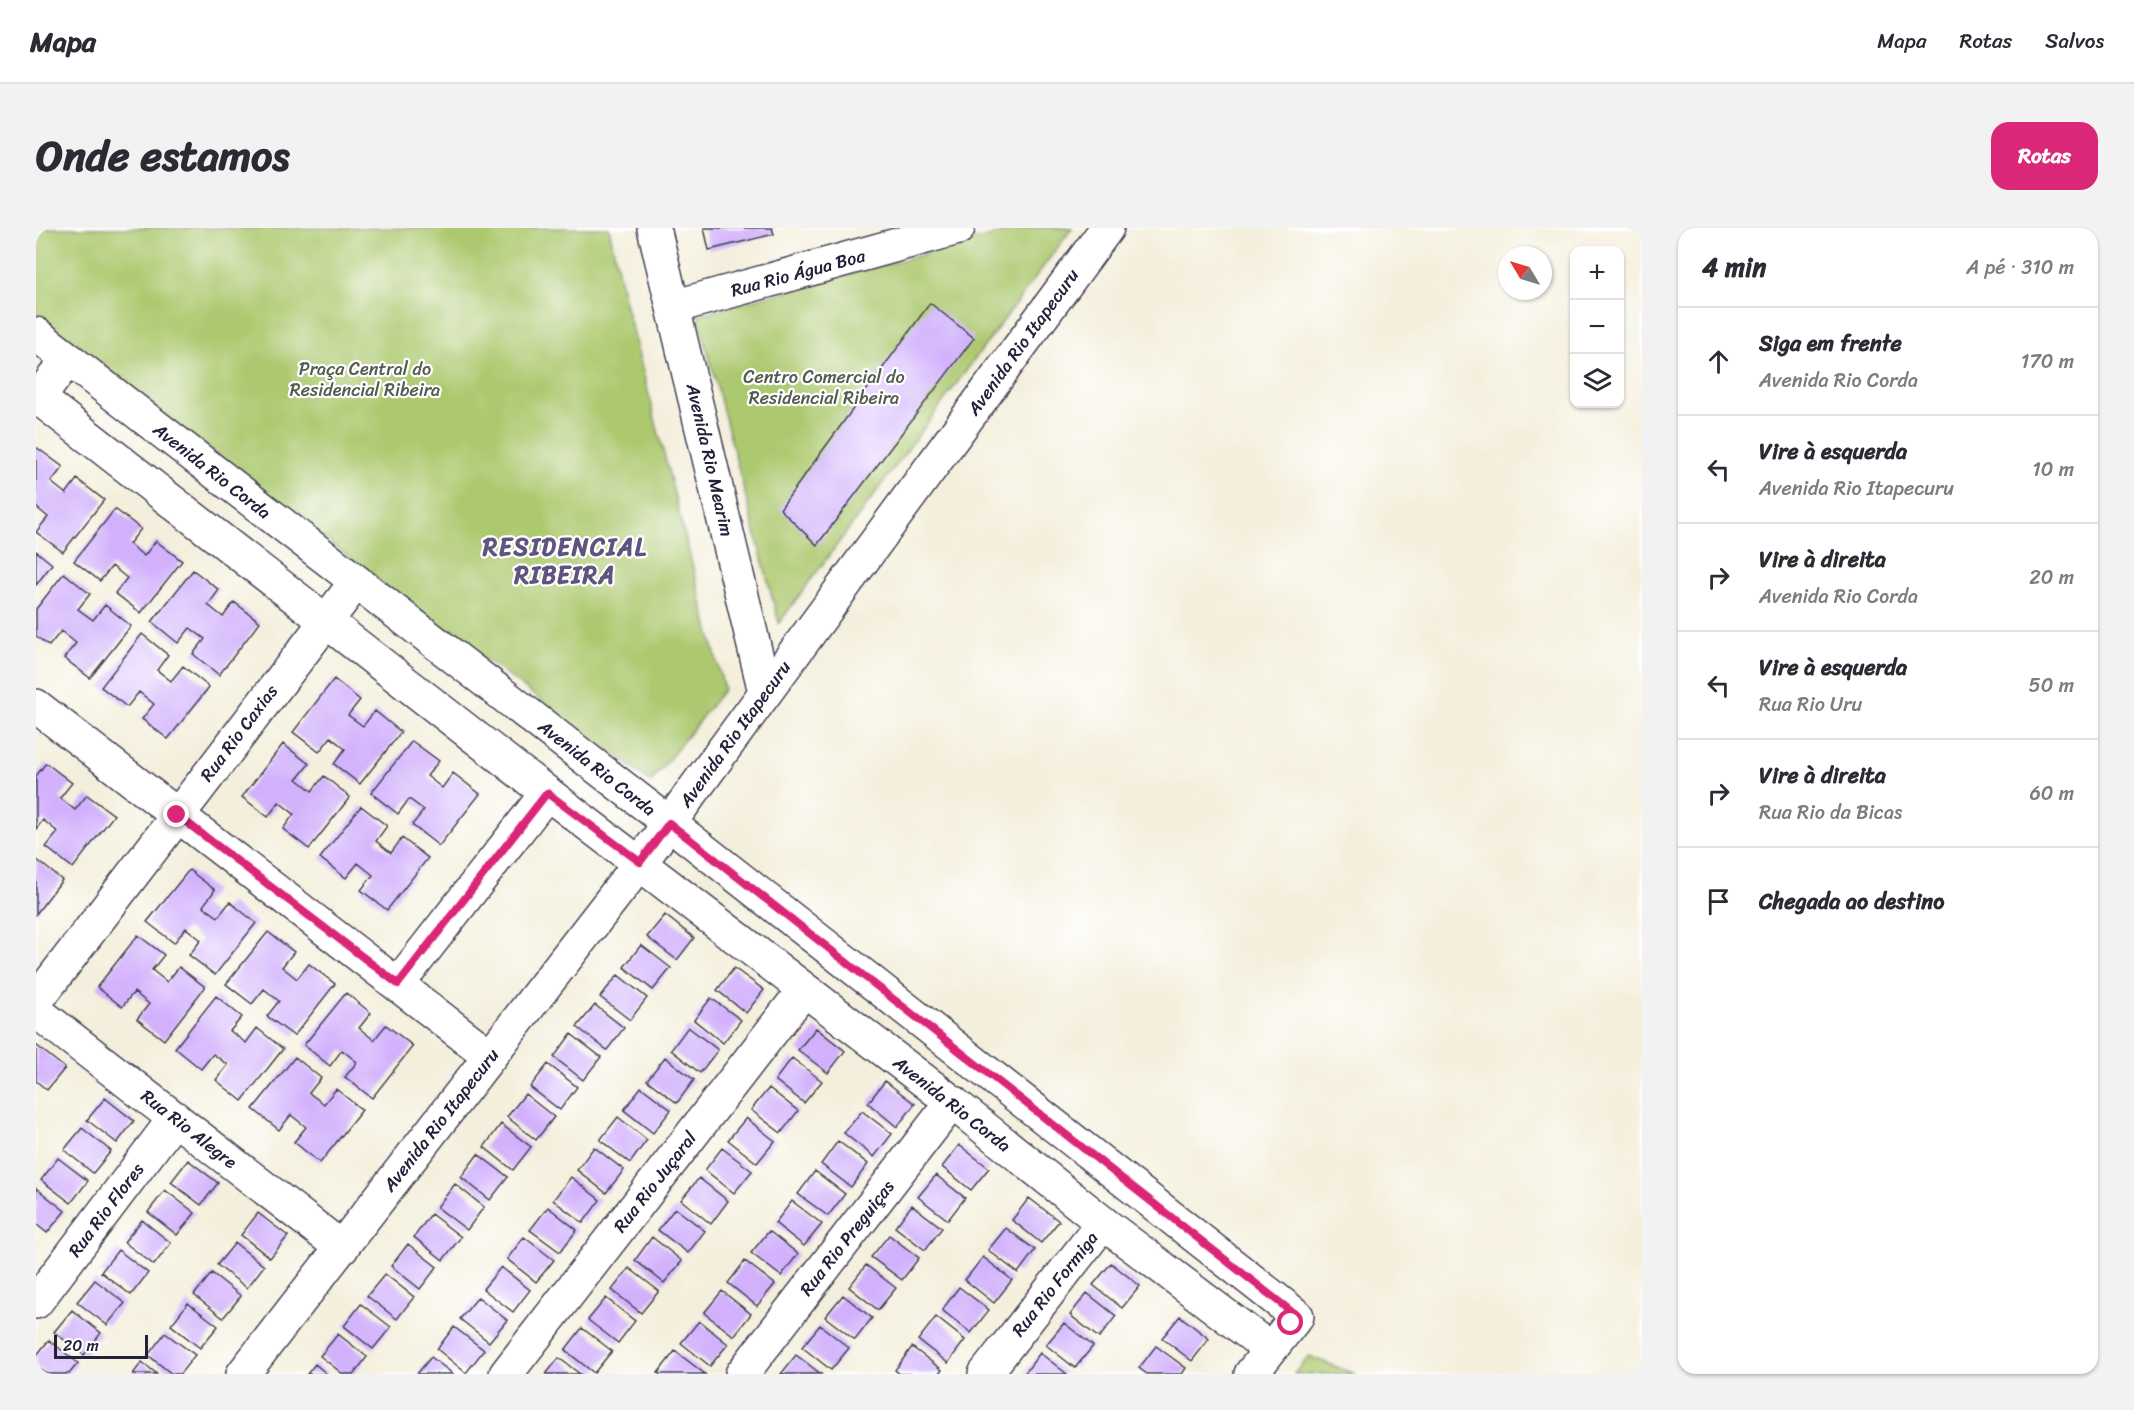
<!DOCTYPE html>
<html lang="pt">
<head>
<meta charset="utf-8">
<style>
  body { margin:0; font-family:Sriracha,sans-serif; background:#f2f2f3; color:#2b2b33 }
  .controls { position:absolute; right:18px; top:18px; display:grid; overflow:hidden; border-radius:12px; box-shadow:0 2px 4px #0004 }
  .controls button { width:54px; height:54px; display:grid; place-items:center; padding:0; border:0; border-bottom:2px solid #e1e1e2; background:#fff; color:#2b2b33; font:30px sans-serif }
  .compass { position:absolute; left:1462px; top:18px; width:54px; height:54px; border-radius:50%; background:#fff; box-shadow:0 2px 4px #0004; rotate:308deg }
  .scale { position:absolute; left:18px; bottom:15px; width:94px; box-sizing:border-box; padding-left:6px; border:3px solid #22223b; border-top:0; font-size:16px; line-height:21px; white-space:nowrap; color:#22223b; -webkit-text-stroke:4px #fff; paint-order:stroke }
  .stop { position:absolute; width:18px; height:18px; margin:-14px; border:4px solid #db2777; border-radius:50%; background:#fff }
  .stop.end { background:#db2777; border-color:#fff; box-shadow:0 2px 6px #0008 }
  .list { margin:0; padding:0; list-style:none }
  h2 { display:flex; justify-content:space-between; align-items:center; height:78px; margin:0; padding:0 24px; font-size:26px }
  h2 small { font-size:20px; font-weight:400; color:#7c7c81 }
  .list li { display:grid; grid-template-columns:39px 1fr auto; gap:18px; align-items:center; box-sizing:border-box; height:108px; padding:0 24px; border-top:2px solid #e1e1e2 }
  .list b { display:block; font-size:22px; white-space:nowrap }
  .list p { margin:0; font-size:20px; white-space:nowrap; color:#7c7c81 }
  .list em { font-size:20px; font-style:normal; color:#7c7c81 }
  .icon { flex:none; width:33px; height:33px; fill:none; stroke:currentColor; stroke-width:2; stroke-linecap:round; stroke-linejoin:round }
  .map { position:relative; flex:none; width:1606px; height:1146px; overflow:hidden; border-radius:18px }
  header { display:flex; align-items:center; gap:36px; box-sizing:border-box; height:84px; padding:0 30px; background:#fff; border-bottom:2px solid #e1e1e2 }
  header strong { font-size:28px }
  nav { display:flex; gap:33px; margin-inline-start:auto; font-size:21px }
  .intro { display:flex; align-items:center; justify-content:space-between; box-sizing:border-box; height:144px; padding:0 36px }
  h1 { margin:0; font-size:42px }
  .button { padding:15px 27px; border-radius:18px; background:#db2777; color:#fff; font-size:21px; font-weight:700 }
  main { display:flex; gap:36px; padding:0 36px }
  aside { flex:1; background:#fff; border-radius:18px; box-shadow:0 2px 4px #0004 }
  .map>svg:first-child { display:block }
  .green { fill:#adc970; stroke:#687656; stroke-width:1.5 }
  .building { fill:#d1b1fc }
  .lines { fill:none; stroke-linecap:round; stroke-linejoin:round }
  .street-casing { stroke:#424153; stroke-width:36 }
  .secondary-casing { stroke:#424153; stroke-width:36 }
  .street { stroke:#fff; stroke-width:33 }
  .secondary { stroke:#fff; stroke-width:33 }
  .route { stroke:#db2777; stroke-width:8 }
  .labels { text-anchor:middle; stroke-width:4.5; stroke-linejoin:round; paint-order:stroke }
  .street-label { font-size:18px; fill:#22223b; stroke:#fff }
  .park-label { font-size:18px; fill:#535c4e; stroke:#fff }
  .district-label { font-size:24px; font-weight:bold; letter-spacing:1.5px; fill:#5f547f; stroke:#fff }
</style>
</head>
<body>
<header>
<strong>Mapa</strong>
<nav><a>Mapa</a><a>Rotas</a><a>Salvos</a></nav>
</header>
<div class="intro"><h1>Onde estamos</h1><a class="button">Rotas</a></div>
<main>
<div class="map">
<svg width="1606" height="1146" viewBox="0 0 1606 1146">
  <rect width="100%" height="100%" fill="#fff"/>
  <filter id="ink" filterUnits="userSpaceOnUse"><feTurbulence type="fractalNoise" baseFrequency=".0167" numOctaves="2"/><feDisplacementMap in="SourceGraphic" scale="12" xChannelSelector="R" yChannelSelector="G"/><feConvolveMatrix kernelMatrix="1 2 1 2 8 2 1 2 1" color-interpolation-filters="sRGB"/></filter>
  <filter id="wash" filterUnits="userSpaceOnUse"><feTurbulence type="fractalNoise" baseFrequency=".008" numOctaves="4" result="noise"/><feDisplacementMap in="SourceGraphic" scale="24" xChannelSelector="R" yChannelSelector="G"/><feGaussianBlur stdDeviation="1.35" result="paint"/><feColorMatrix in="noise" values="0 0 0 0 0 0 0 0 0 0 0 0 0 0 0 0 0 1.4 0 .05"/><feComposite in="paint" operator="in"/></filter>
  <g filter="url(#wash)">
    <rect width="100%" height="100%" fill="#f4efdc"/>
    <path class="green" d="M0,0h573l15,70 100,391 -73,93 -259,-192 -356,-274z
      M984,0h52l-293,395 -81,-308z
      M1273,1128l46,18h-61z"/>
    <g id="blocks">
      <path class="building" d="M668,0h68l2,6 -65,16z
        M894,75l44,35 -157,207 -37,-36z
        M0,219l27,20 -12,15 15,12 11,-15 27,21 -41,52 -27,-20 12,-15 -12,-10z
        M79,281l26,20 -12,15 15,12 12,-15 26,20 -41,52 -26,-20 12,-15 -15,-12 -12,15 -26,-20z
        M0,323l16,13 -16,21z
        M157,342l26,20 -11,15 15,12 11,-15 26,20 -41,53 -26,-21 12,-15 -15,-11 -12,15 -26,-21z
        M28,345l26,21 -12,15 15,11 12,-15 26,21 -41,52 -26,-20 12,-15 -15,-12 -12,15 -13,-10v-27z
        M106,406l26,21 -11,15 14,11 12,-15 26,21 -41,52 -26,-20 12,-15 -15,-12 -12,15 -26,-20z
        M298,451l26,21 -12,15 15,11 12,-15 26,21 -41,52 -26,-20 11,-15 -14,-12 -12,15 -26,-20z
        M376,513l27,20 -12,15 15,12 11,-15 27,21 -41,52 -27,-21 12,-15 -15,-11 -11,15 -27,-21z
        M247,516l26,20 -12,15 15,12 12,-15 26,21 -41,52 -26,-20 11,-15 -15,-12 -11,15 -26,-20z
        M10,535l26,20 -12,15 15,12 12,-15 27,20 -41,53 -27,-21 12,-15 -15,-12 -7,9v-53z
        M325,578l26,20 -11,15 15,12 11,-15 26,20 -41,52 -26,-20 12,-15 -15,-12 -12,15 -26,-20z
        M0,631l26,21 -26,34z
        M153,642l26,20 -12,16 15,11 12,-15 26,21 -41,52 -26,-20 12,-15 -15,-12 -12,15 -27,-21z
        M629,687l29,23 -17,22 -30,-23z
        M232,704l26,20 -12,15 15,12 12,-15 26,20 -41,52 -27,-20 12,-15 -15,-12 -12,15 -26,-20z
        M102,707l26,20 -12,15 15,12 12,-15 26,20 -41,53 -27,-21 12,-15 -15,-12 -12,15 -25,-20z
        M605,717l30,23 -18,22 -29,-23z
        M698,740l30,22 -18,23 -29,-23z
        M582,747l29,23 -17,22 -30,-23z
        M310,765l25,20 -12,15 15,12 12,-15 27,21 -41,52 -27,-21 12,-15 -15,-12 -12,16 -26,-21z
        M180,768l26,21 -12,14 16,12 11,-15 26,21 -41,52 -26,-21 12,-15 -15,-11 -12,15 -26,-21z
        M675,770l30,22 -18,23 -29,-23z
        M559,777l29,23 -17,22 -30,-23z
        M652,799l30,23 -18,23 -29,-23z
        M780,800l29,23 -17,22 -30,-23z
        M535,806l30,23 -18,23 -29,-23z
        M0,817l29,23 -18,22 -11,-9z
        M259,829l26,21 -12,15 15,11 12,-15 26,21 -42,53 -26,-21 12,-15 -15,-12 -12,15 -26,-21z
        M629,829l29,23 -17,23 -30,-23z
        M756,830l30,23 -18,22 -29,-23z
        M512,836l29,23 -17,23 -30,-23z
        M849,853l30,23 -18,23 -29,-24z
        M605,859l30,23 -18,23 -29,-23z
        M733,860l29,23 -17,22 -30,-23z
        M489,866l29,23 -18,23 -29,-23z
        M69,870l29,23 -17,22 -30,-23z
        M826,883l30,23 -18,23 -30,-24z
        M582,889l29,23 -17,23 -30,-23z
        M710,890l29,23 -18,22 -29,-23z
        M465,896l30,23 -18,23 -29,-23z
        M46,900l29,23 -18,22 -29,-23z
        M802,913l30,23 -17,23 -30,-23z
        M923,917l30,23 -18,22 -29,-23z
        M558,919l30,23 -18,23 -29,-23z
        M686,920l30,23 -18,22 -29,-23z
        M442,926l30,23 -18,23 -29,-23z
        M22,930l30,23 -17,22 -30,-23z
        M152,932l30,23 -17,22 -30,-23z
        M779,943l30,23 -17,22 -30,-22z
        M900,947l29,23 -17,22 -30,-23z
        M535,949l29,23 -17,23 -30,-23z
        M663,950l29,23 -17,23 -30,-24z
        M419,956l29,23 -17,23 -30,-23z
        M0,960l29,23 -18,22 -11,-9z
        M129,962l30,23 -18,22 -29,-23z
        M993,970l30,23 -18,22 -29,-23z
        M756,973l30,23 -18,22 -29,-23z
        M876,977l30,23 -17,22 -30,-23z
        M512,979l29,23 -17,22 -30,-22z
        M639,980l30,23 -17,22 -30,-23z
        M222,985l30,23 -18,22 -29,-23z
        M395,986l30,23 -18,23 -29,-23z
        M106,992l29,23 -17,22 -30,-23z
        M970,1000l29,22 -17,23 -30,-23z
        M733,1003l29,23 -17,22 -30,-23z
        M853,1007l30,23 -17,22 -31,-23z
        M488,1009l30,23 -18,22 -29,-23z
        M616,1009l30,24 -18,22 -29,-23z
        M199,1015l29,23 -17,22 -30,-23z
        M372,1016l29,23 -17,22 -29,-23z
        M82,1022l30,23 -17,22 -30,-23z
        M947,1029l29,23 -18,23 -29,-23z
        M709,1033l30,23 -18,22 -29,-23z
        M1075,1035l29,23 -18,22 -29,-23z
        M830,1037l30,23 -18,22 -29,-23z
        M465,1039l29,23 -17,22 -30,-23z
        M593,1040l30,23 -18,22 -29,-23z
        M176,1045l29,23 -18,22 -29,-23z
        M349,1046l29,23 -17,22 -30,-23z
        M59,1052l30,23 -18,22 -30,-23z
        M923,1059l30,23 -18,23 -29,-23z
        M686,1063l29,23 -17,22 -30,-23z
        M1051,1065l29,23 -17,22 -29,-23z
        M807,1067l29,23 -17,22 -30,-23z
        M442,1069l29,23 -18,22 -29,-23z
        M570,1070l29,23 -17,22 -30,-23z
        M152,1075l30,23 -18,22 -29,-23z
        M325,1076l30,23 -18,22 -29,-23z
        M36,1082l29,23 -17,22 -30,-23z
        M1144,1088l29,23 -17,22 -30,-23z
        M900,1089l29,23 -17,23 -30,-23z
        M663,1093l29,23 -18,22 -29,-23z
        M1028,1095l29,23 -18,22 -29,-23z
        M784,1097l29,23 -18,22 -29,-23z
        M418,1099l30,23 -18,23 -29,-24z
        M546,1100l30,23 -18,22 -29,-23z
        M129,1105l30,22 -15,19h-8l-24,-19z
        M302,1106l29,23 -13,17h-11l-23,-18z
        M13,1112l29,23 -9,11h-22l-11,-8v-10z
        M1120,1118l30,22 -4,6h-35l-8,-6z
        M876,1119l30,23 -3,4h-39l-5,-4z
        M639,1123l30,23h-46l-1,-1z
        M1004,1125l27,21h-43z
        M760,1127l25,19h-40z
        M395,1129l22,17h-36z
        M523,1130l21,16h-34z
        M106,1134l15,12h-24z
        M279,1136l12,10h-20z"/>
    </g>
  </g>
  <g filter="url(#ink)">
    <use href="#blocks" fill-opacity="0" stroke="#424153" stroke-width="1.5"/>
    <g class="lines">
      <defs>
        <path id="street" d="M637,79l285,-79
          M0,173l32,-42
          M0,478l454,350
          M362,756l149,-191
          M0,773l320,-419
          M0,783l306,237
          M0,1074l139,-184
          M470,1146l298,-384
          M706,1146l210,-272
          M949,1146l118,-151"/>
        <path id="secondary" d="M618,0l111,464
          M0,106l633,489 628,493 -46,58
          M0,168l511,397 405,309 151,121 167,126
          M207,1146l397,-511 467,-635"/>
      </defs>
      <use href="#street" class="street-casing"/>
      <use href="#secondary" class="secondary-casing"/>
      <use href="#street" class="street"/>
      <use href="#secondary" class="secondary"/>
    </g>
  </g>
  <g class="lines" filter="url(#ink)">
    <path class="route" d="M141,587l221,169 149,-191 93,69 29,-39 628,493 -6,7"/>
  </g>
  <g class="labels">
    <g class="street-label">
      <text transform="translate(762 45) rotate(-15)" y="6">Rua Rio Água Boa</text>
      <text transform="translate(987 114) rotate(-54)" y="6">Avenida Rio Itapecuru</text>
      <text transform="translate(674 232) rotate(77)" y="6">Avenida Rio Mearim</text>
      <text transform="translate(176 243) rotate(38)" y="6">Avenida Rio Corda</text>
      <text transform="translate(203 505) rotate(-53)" y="6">Rua Rio Caxias</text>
      <text transform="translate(699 506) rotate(-54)" y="6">Avenida Rio Itapecuru</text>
      <text transform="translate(561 540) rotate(38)" y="6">Avenida Rio Corda</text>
      <text transform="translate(916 876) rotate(38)" y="6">Avenida Rio Corda</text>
      <text transform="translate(405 892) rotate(-52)" y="6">Avenida Rio Itapecuru</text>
      <text transform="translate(153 901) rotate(38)" y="6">Rua Rio Alegre</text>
      <text transform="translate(619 954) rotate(-52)" y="6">Rua Rio Juçaral</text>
      <text transform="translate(70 982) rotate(-53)" y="6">Rua Rio Flores</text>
      <text transform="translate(811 1010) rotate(-52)" y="6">Rua Rio Preguiças</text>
      <text transform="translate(1019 1056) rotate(-52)" y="6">Rua Rio Formiga</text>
    </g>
    <g class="park-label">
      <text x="329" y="147">Praça Central do<tspan x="329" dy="21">Residencial Ribeira</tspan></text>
      <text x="788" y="155">Centro Comercial do<tspan x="788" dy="21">Residencial Ribeira</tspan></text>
    </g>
    <g class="district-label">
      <text x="529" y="327">RESIDENCIAL<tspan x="529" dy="28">RIBEIRA</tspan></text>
    </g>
  </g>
</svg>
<div class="controls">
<button>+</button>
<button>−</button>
<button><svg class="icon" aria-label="layers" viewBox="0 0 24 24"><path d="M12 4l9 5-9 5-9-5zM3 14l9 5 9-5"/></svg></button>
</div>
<svg class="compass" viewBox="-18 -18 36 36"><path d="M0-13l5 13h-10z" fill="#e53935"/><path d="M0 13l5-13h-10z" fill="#7c7c81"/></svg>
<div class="scale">20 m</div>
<div class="stop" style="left:1255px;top:1095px"></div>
<div class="stop end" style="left:141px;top:587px"></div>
</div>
<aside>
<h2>4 min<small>A pé · 310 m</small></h2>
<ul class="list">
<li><svg class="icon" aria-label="ahead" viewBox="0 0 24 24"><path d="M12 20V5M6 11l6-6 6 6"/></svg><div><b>Siga em frente</b><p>Avenida Rio Corda</p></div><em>170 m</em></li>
<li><svg class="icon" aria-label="left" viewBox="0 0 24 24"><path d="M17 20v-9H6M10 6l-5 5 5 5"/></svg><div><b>Vire à esquerda</b><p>Avenida Rio Itapecuru</p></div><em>10 m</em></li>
<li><svg class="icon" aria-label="right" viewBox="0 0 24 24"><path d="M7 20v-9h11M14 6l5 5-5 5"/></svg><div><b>Vire à direita</b><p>Avenida Rio Corda</p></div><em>20 m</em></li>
<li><svg class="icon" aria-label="left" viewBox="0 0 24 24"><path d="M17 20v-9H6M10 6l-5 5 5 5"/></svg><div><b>Vire à esquerda</b><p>Rua Rio Uru</p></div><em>50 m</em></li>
<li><svg class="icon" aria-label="right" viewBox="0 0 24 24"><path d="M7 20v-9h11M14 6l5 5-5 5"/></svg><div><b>Vire à direita</b><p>Rua Rio da Bicas</p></div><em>60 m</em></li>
<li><svg class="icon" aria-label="arrive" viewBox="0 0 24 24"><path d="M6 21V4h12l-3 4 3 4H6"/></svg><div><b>Chegada ao destino</b></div></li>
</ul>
</aside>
</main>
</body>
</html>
